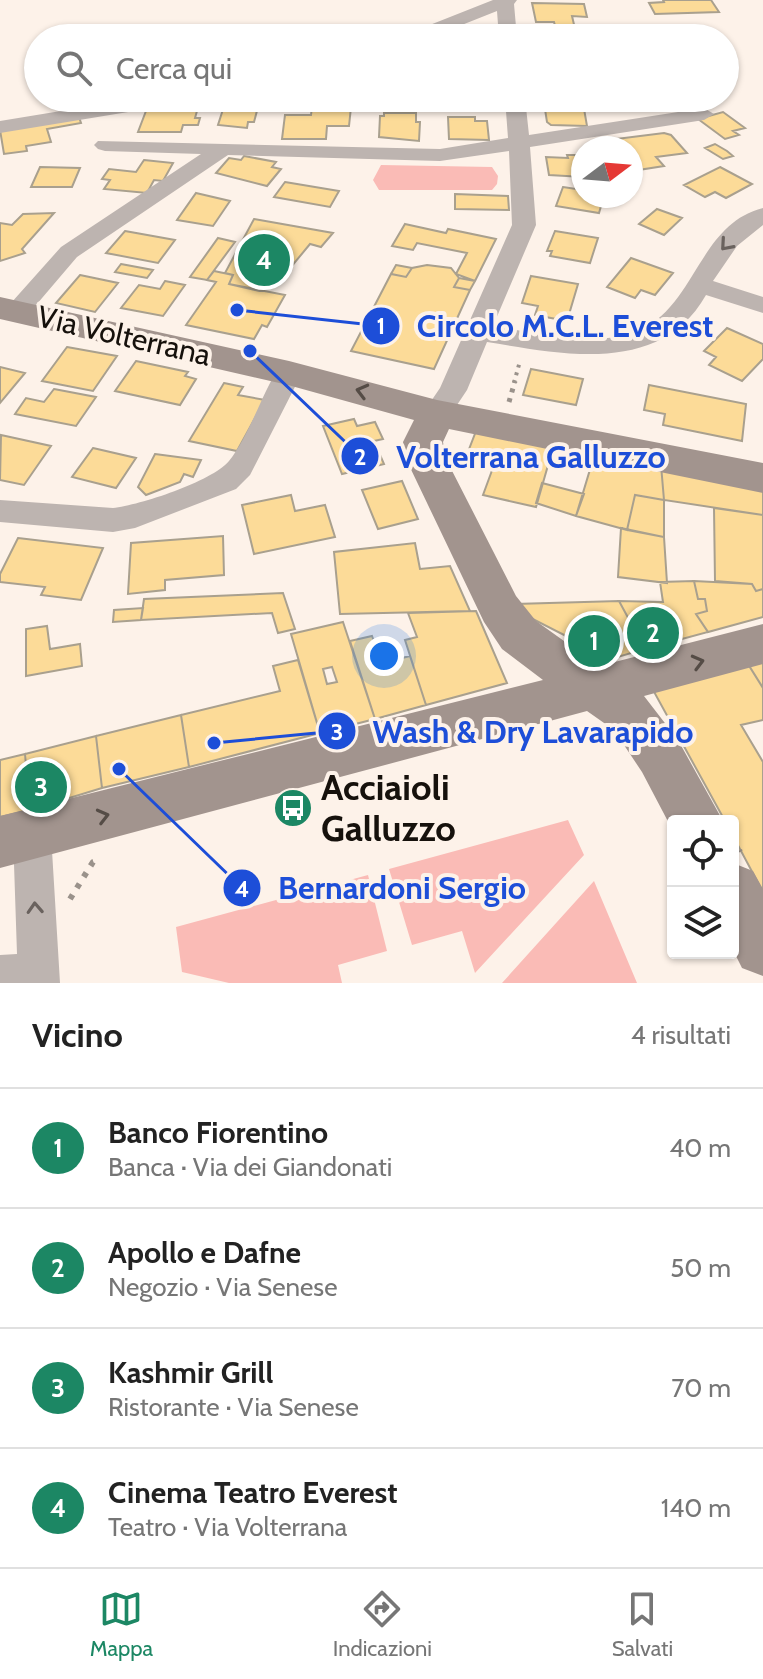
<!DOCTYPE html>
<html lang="it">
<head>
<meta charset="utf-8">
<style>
  body { margin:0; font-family:Cabin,sans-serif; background:#f2f2f2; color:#222 }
  .controls { position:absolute; right:24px; bottom:24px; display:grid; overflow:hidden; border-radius:8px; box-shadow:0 2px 6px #0004 }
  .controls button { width:72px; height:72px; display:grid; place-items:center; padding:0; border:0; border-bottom:2px solid #e0e0e0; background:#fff; color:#222; font:40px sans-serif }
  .compass { position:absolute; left:571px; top:136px; width:72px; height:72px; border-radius:50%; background:#fff; box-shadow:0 2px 6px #0004; rotate:74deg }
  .you { position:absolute; left:384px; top:656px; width:28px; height:28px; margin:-20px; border:6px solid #fff; border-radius:50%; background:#1a73e8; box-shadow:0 0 0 12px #1a73e833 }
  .badge { display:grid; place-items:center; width:52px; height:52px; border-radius:50%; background:#1c8764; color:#fff; font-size:26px; font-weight:700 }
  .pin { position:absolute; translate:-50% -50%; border:4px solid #fff; box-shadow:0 2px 8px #0006 }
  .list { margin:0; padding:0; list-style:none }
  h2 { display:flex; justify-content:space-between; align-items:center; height:104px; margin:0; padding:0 32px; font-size:34px }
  h2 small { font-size:26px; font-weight:400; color:#767676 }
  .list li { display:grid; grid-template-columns:52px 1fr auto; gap:24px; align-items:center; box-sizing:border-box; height:120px; padding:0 32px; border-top:2px solid #e0e0e0 }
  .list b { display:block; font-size:30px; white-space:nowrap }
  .list p { margin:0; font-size:26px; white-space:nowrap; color:#767676 }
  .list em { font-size:26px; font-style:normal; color:#767676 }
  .icon { flex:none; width:44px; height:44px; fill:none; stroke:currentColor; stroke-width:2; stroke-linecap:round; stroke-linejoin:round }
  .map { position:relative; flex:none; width:763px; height:983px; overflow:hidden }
  .search { position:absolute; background:#fff; box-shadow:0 2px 6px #0004; left:24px; right:24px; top:24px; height:88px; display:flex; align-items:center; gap:20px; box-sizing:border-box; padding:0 28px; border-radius:44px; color:#767676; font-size:30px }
  .sheet { height:584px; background:#fff }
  nav { display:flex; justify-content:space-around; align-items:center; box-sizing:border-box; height:112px; border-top:2px solid #e0e0e0; background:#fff; font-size:22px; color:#767676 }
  nav a { display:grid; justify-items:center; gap:4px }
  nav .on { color:#1c8764 }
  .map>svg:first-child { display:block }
  .green { fill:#fabbb6 }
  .building { fill:#fcdb98; stroke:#a9a08e; stroke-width:2; fill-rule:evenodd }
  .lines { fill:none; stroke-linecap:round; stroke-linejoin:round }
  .path-far2 { stroke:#9a928b; stroke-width:4; stroke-dasharray:3 5; stroke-linecap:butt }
  .path-far1 { stroke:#9a928b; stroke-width:5; stroke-dasharray:4 6; stroke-linecap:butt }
  .path { stroke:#9a928b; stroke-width:6; stroke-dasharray:5 8; stroke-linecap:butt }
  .street { fill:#bdb4b0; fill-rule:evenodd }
  .secondary { fill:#a2948e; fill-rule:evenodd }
  .oneway { stroke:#6a625e }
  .oneway2 { stroke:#554c46 }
  .labels { text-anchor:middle; stroke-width:8; stroke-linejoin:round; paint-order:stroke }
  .street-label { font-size:30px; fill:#16110c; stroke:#fdf2e9 }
  .near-poi-label { font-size:36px; font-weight:bold; fill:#16110c; stroke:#fdf2e9; text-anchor:start }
  .leader { fill:none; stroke:#1d4ed8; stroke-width:3 }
  .callout-dot { fill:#1d4ed8; stroke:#fdf2e9; stroke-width:3 }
  .mark-label { font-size:24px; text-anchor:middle; font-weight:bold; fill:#fff }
  .callout-label { font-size:32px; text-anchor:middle; font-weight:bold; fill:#1d4ed8; stroke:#fdf2e9; stroke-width:8; stroke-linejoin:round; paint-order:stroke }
</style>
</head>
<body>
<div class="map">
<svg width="763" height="983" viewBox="0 0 763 983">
  <rect width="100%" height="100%" fill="#fdf2e9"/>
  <path class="green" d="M381,165l111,2 6,9 -1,8 -5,6h-113l-6,-10z
    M568,820l16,35 -109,118 -13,-42 -50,14 -23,-76z
    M368,875l19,76 -49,14 4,18h-113l-47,-11 -6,-45z
    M594,881l43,102h-135z"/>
  <path class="building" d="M663,0h48l8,12 -64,2 -6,-11 15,-1z
    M532,3l52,1 3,13 -15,-1 4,17h-19l-3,-11h-18z
    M471,27h15l1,6 5,1v4h-38v-9h17z
    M209,98l-1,8h-22l-1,-7z
    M453,98h37l1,6 -38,-1z
    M225,103l33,4 -4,15h-6l-1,6 -29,-3z
    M544,103h39l4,23 -36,-1 -4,-3z
    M312,107h39l-2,19h-22l-1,13h-44l3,-24h26z
    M146,111h51l-2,7h5l-2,7h-15l-2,7h-43z
    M723,112l22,16 -12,3 6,4 -14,4 -27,-20z
    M384,113h32v9h4l-1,19 -40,-4 1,-21h4z
    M79,117l2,6 -34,6 4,13 -25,4 1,5 -23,3 -4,-24z
    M448,117h27v4h12l2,19 -40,-1z
    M664,133l7,2 16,18 -31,4 8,9 -32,5 -1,-23h-17l-6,-8z
    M715,144l12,7 6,5 -10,3 -18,-11z
    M567,155h16v22l-34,-2 -3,-18 22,1z
    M244,156l32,6 -4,5 9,2 -14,17 -51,-13 13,-15 12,2z
    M144,160l29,3 -10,18 -9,-1 -7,13 -43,-4 6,-9 -8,-1 7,-10 27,3z
    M40,167l40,1 -8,19h-41z
    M720,167l32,17 -26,14 -11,-6 -10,5 -21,-12z
    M285,182l54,9 -9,16 -56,-10z
    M563,187l20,3v6h21l-5,17 -43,-7z
    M196,193l34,8 -17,25 -36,-6z
    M455,194l53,2 1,14 -54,-1z
    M657,209l25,9 -18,17 -25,-11z
    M54,213l-32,36 3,4 -25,8v-38l12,2 11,-11z
    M254,219l79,14 -12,14 -11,-3 -33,40 -10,-2 -8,9 -30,-7 4,-9 -8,-2z
    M405,224l41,9 2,-4 48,10 -21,42 -19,-7 11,-21 -50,-10 -4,7 -21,-4z
    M125,231l50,9 -17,23 -52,-10z
    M555,231l43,7 -8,25 -40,-7 2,-5h-5z
    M218,238l17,4 -28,38 -17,-3z
    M631,258l42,15 -18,22 -14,-5 -6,8 -28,-11z
    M121,264l32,6 -6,8 -32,-6z
    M396,265l16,3 -6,9 -15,-3z
    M427,265l24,3 8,10 -5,9 16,3 -36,79 -83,-18 40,-77 15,3 6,-9z
    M214,271l19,4 -4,9 56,11 -18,32 -5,-2 -8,14 -68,-14 30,-43 -9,-2z
    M80,275l38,8 -23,29 -39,-9z
    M531,276l47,8 -11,37 -32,-6 3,-9 -16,-3z
    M459,278l16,3 -5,9 -16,-3z
    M165,281l20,4 -22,31 -42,-8 18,-23 21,4z
    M727,328l36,16v15l-21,22 -33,-16 7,-8 -12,-6z
    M67,347l50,9 -24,35 -51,-10z
    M136,361l52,11 -3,4 11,3 -16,26 -65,-14z
    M0,367l25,6 -25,30z
    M531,369l52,10 -7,26 -53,-10z
    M224,383l19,4 -5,8 27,5 -28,51 -48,-10z
    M649,385l97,19 -4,37 -79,-16 2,-11 -21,-4z
    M54,389l42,8 -20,29 -61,-12 11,-16 18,4z
    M354,419l3,7 18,-4 8,17 -9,2 10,23 -42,10 -19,-48z
    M478,426l77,15 -19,66 -53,-12 11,-30 -28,-8z
    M1,435l50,11 -27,39 -24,-5z
    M93,448l43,10 -20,30 -44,-11z
    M595,453l66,12 3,35 -29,-5 -8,35 -51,-14z
    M155,454l46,6 -8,17 -9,-3 -4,8 -34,13 -8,-8z
    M661,465l102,19v31l-99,-15z
    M402,481l16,38 -40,10 -16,-39z
    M542,483l42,11 -8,22 -40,-13z
    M291,495l4,16 30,-6 10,32 -81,17 -12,-49z
    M635,495l29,5v37l-37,-7z
    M714,508l49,7v74l-7,2 -4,-7 -37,-3z
    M621,528l43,9 3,46 -49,-6z
    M223,536l1,39 -59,5v10l-37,4 3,-51z
    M18,538l85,10 -22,52 -40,-5 4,-8 -45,-5v-8z
    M415,543l5,26 30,-3 20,45 -130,3 -6,-62z
    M694,581l4,18h7l2,12 -11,3 12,18 -63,17 -26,-48 44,1 -3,-20z
    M694,581l58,3 4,7 7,-2v28l-55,15 -12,-18 11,-3 -2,-12h-7z
    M283,593l12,36 -17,4 -6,-20 -131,7 3,-21z
    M619,601l26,48 -34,10 -94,-48 -2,-7z
    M143,608l-2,12 -28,2 1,-12z
    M476,611l31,72 -81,22 -21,-65 12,-3 -9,-24z
    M343,622l32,97 -55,14 -29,-99zM332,667l5,15 -10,2 -4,-15z
    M47,626l3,23 30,-5 2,22 -56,10v-47z
    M372,636l10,27 28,-7 16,49 -51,14 -25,-78z
    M298,660l22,73 -131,34 -8,-52 99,-24 -7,-25z
    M763,660v28l-15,-24z
    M748,664l15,24v32l-22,5 22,37v130l-30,-56v-15h-8l-72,-131z
    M181,715l8,52 -87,21 -6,-52z
    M96,736l6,52 -72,22 -5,-56z
    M25,754l5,56 -30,7v-57z"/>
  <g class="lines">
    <path class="path-far2" d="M514,383l6,-22"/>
    <path class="path-far1" d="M509,402l6,-21"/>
    <path class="path" d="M733,839l7,13
      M70,899l23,-37 6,-2"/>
    <path class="street" d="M493,0h24l-3,4 3,34h-18l-2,-27 -68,27h-25l3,-4z
      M140,98h47l-10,6 -177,29v-12z
      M505,98h20l4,37 175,-27 10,6 -10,6 -174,27 6,78 -43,101c44,7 104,23 147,4 56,-25 59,-106 123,-122v17l-26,21 -24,35 50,16v16l-57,-18c-46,81 -143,59 -219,47l-20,48 -20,30 -10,3 -10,-3 -4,-7 17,-25 72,-163 -3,-74 -69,10 -212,-6 -151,102 -52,61h-18l-4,-6 58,-65 140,-93 -96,-3 -7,-2 -4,-4 4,-4 342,8 68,-11z
      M289,364l10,3 3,6 -52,102 -14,14 -101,39 -22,4 -113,-10v-22l113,8c27,-3 98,-26 116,-47 19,-23 33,-67 50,-94z
      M32,816l14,5 5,13 9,149h-60v-28l17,-1 -4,-120 5,-13z"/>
    <path class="secondary" d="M0,297l289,64 148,39 326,63v30l-314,-64 -6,13 3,17 70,137 20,25 63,45 164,-42v40l-119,32 34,44 45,81h-50v10l-31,-59 -28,-42 -27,-19 -587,157v-52l543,-136 -41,-31 -18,-27 -78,-163 -3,-17 11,-22 -126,-35 -288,-66z
      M733,863l20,8 10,18v87l-21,-8 -9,-18z"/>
  </g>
  <defs><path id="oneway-chevron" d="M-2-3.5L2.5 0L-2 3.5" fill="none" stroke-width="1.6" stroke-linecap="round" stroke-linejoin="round" transform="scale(2)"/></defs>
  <g class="oneway">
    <use href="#oneway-chevron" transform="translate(726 245) rotate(131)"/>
    <use href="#oneway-chevron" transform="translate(35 908) rotate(-93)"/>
  </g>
  <g class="oneway2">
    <use href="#oneway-chevron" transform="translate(362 391) rotate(-165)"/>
    <use href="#oneway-chevron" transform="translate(698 662) rotate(-15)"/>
    <use href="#oneway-chevron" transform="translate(103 816) rotate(-14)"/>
  </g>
  <defs>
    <symbol id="bus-disc" viewBox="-11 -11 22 22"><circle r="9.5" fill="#1c8764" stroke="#fdf2e9"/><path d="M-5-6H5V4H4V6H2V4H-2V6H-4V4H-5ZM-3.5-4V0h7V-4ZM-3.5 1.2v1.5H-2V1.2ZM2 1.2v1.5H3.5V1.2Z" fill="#fff"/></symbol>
  </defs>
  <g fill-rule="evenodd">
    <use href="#bus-disc" x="271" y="786" width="44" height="44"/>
  </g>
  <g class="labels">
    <g class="street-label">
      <text transform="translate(124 336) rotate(13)" y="10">Via Volterrana</text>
    </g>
    <g class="near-poi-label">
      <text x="321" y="800">Acciaioli<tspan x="321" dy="41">Galluzzo</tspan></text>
    </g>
  </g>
  <path class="leader" d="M237 310L381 326M250 351L360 456M214 743L337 731M119 769L242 888"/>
  <g class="callout-dot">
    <circle cx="237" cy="310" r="8"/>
    <circle cx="250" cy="351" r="8"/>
    <circle cx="214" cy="743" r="8"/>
    <circle cx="119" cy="769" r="8"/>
    <circle cx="381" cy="326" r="20"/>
    <circle cx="360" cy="456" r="20"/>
    <circle cx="337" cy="731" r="20"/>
    <circle cx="242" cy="888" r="20"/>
  </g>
  <g class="mark-label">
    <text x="381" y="334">1</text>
    <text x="360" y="465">2</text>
    <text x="337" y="740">3</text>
    <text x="242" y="897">4</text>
  </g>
  <g class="callout-label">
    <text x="565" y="337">Circolo M.C.L. Everest</text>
    <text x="531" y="468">Volterrana Galluzzo</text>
    <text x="533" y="743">Wash &amp; Dry Lavarapido</text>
    <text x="402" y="899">Bernardoni Sergio</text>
  </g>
</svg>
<div class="controls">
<button><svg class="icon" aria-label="locate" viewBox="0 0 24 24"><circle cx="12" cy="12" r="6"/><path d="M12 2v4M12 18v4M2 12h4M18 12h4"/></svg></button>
<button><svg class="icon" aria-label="layers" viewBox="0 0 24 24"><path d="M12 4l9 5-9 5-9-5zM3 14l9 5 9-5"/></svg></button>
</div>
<svg class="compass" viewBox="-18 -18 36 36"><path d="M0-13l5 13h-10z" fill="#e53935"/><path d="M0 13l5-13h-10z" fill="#767676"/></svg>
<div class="you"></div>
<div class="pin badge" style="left:594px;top:641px">1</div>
<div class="pin badge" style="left:653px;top:633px">2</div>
<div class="pin badge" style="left:41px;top:787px">3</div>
<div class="pin badge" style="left:264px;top:260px">4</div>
<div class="search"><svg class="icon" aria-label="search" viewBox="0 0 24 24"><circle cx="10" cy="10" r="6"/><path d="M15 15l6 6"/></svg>Cerca qui</div>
</div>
<section class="sheet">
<h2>Vicino<small>4 risultati</small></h2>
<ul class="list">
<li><span class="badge">1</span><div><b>Banco Fiorentino</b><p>Banca · Via dei Giandonati</p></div><em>40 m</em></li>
<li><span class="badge">2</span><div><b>Apollo e Dafne</b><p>Negozio · Via Senese</p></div><em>50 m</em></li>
<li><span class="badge">3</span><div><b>Kashmir Grill</b><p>Ristorante · Via Senese</p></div><em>70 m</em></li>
<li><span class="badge">4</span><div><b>Cinema Teatro Everest</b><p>Teatro · Via Volterrana</p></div><em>140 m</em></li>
</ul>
</section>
<nav>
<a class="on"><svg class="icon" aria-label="map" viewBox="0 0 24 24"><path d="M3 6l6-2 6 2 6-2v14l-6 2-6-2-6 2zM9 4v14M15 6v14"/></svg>Mappa</a>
<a><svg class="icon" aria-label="directions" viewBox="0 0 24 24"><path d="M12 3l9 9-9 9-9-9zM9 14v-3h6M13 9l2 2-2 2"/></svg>Indicazioni</a>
<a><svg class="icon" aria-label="saved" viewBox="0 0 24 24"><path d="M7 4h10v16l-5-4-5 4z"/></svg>Salvati</a>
</nav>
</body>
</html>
